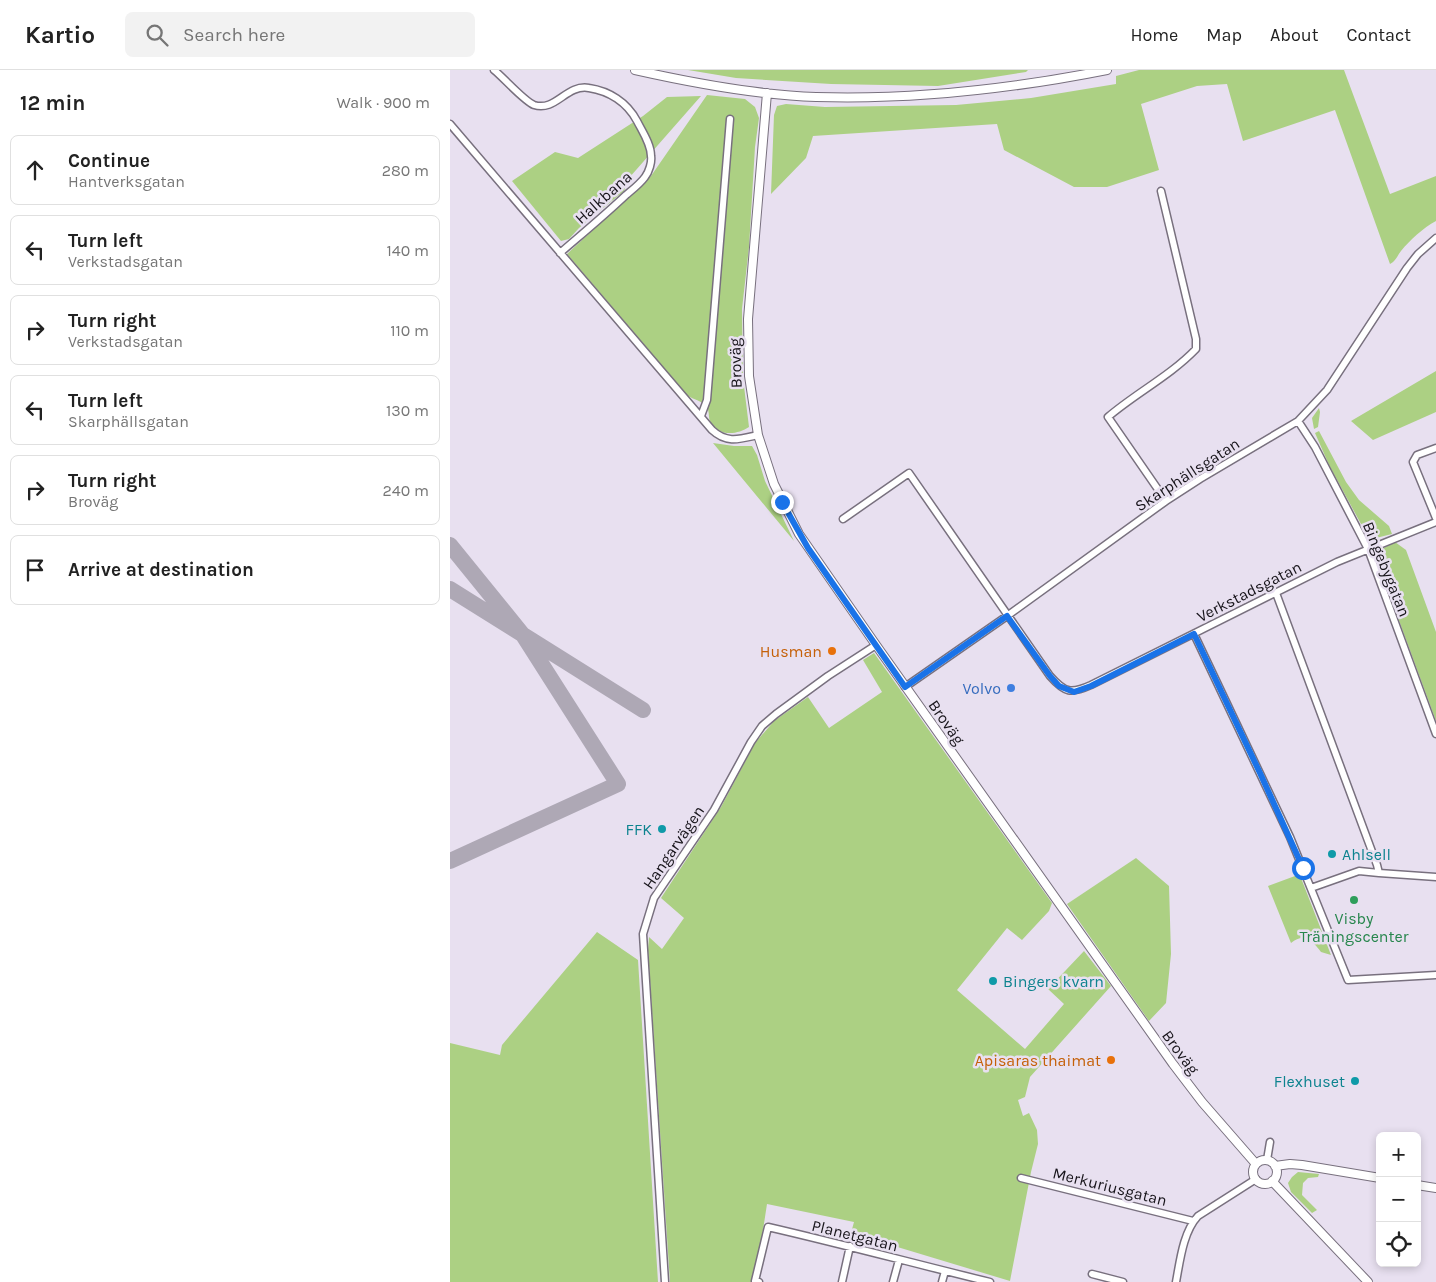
<!DOCTYPE html>
<html lang="en">
<head>
<meta charset="utf-8">
<style>
  body { margin:0; font-family:Karla,sans-serif; background:#f2f2f2; color:#222 }
  .controls { position:absolute; right:15px; bottom:15px; display:grid; overflow:hidden; border-radius:8px; box-shadow:0 2px 8px #0003 }
  .controls button { width:45px; height:45px; display:grid; place-items:center; padding:0; border:0; border-bottom:1px solid #e0e0e0; background:#fff; color:#222; font:25px sans-serif }
  .stop { position:absolute; width:15px; height:15px; margin:-11px; border:4px solid #1a73e8; border-radius:50%; background:#fff }
  .stop.end { background:#1a73e8; border-color:#fff; box-shadow:0 1px 5px #0008 }
  .list { margin:0; padding:0; list-style:none }
  h2 { display:flex; justify-content:space-between; align-items:center; height:65px; margin:0; padding:0 20px; font-size:21px }
  h2 small { font-size:16px; font-weight:400; color:#767676 }
  .list li { display:grid; grid-template-columns:32px 1fr auto; gap:15px; align-items:center; box-sizing:border-box; height:70px; margin:0 10px 10px; padding:0 10px; border:1px solid #e0e0e0; border-radius:8px }
  .list b { display:block; font-size:19px; white-space:nowrap }
  .list p { margin:0; font-size:16px; white-space:nowrap; color:#767676 }
  .list em { font-size:16px; font-style:normal; color:#767676 }
  .icon { flex:none; width:28px; height:28px; fill:none; stroke:currentColor; stroke-width:2; stroke-linecap:round; stroke-linejoin:round }
  .map { position:relative; flex:none; width:986px; height:1212px; overflow:hidden }
  header { display:flex; align-items:center; gap:30px; box-sizing:border-box; height:70px; padding:0 25px; background:#fff; border-bottom:1px solid #e0e0e0 }
  header strong { font-size:24px }
  nav { display:flex; gap:28px; margin-inline-start:auto; font-size:18px }
  .search { width:350px; height:45px; background:#f2f2f2; display:flex; align-items:center; gap:12px; box-sizing:border-box; padding:0 18px; border-radius:8px; color:#767676; font-size:19px }
  main { display:flex }
  aside { flex:1; background:#fff }
  .map>svg:first-child { display:block }
  .green { fill:#acd083 }
  .lines { fill:none; stroke-linecap:round; stroke-linejoin:round }
  .taxiway { stroke:#aea8b5; stroke-width:16 }
  .minor-casing { stroke:#78707e; stroke-width:9 }
  .major-casing { stroke:#78707e; stroke-width:10 }
  .minor { stroke:#fff; stroke-width:6 }
  .major { stroke:#fff; stroke-width:8 }
  .route { stroke:#1a73e8; stroke-width:6 }
  .food-dot { fill:#e8710a; stroke:#e8e0f0; stroke-width:2 }
  .shop-dot { fill:#3f7fe0; stroke:#e8e0f0; stroke-width:2 }
  .culture-dot { fill:#0f9aa8; stroke:#e8e0f0; stroke-width:2 }
  .leisure-dot { fill:#2e9e5b; stroke:#e8e0f0; stroke-width:2 }
  .labels { text-anchor:middle; stroke-width:5; stroke-linejoin:round; paint-order:stroke }
  .street-label { font-size:16px; fill:#17141a; stroke:#e8e0f0 }
  .food-label { font-size:16px; fill:#c56008; stroke:#e8e0f0; text-anchor:end }
  .shop-label { font-size:16px; fill:#366cbe; stroke:#e8e0f0; text-anchor:end }
  .culture-label { font-size:16px; fill:#0d838f; stroke:#e8e0f0; text-anchor:end }
  .leisure-label { font-size:16px; fill:#27864d; stroke:#e8e0f0 }
</style>
</head>
<body>
<header>
<strong>Kartio</strong>
<div class="search"><svg class="icon" aria-label="search" viewBox="0 0 24 24"><circle cx="10" cy="10" r="6"/><path d="M15 15l6 6"/></svg>Search here</div>
<nav><a>Home</a><a>Map</a><a>About</a><a>Contact</a></nav>
</header>
<main>
<aside>
<h2>12 min<small>Walk · 900 m</small></h2>
<ul class="list">
<li><svg class="icon" aria-label="ahead" viewBox="0 0 24 24"><path d="M12 20V5M6 11l6-6 6 6"/></svg><div><b>Continue</b><p>Hantverksgatan</p></div><em>280 m</em></li>
<li><svg class="icon" aria-label="left" viewBox="0 0 24 24"><path d="M17 20v-9H6M10 6l-5 5 5 5"/></svg><div><b>Turn left</b><p>Verkstadsgatan</p></div><em>140 m</em></li>
<li><svg class="icon" aria-label="right" viewBox="0 0 24 24"><path d="M7 20v-9h11M14 6l5 5-5 5"/></svg><div><b>Turn right</b><p>Verkstadsgatan</p></div><em>110 m</em></li>
<li><svg class="icon" aria-label="left" viewBox="0 0 24 24"><path d="M17 20v-9H6M10 6l-5 5 5 5"/></svg><div><b>Turn left</b><p>Skarphällsgatan</p></div><em>130 m</em></li>
<li><svg class="icon" aria-label="right" viewBox="0 0 24 24"><path d="M7 20v-9h11M14 6l5 5-5 5"/></svg><div><b>Turn right</b><p>Broväg</p></div><em>240 m</em></li>
<li><svg class="icon" aria-label="arrive" viewBox="0 0 24 24"><path d="M6 21V4h12l-3 4 3 4H6"/></svg><div><b>Arrive at destination</b></div></li>
</ul>
</aside>
<div class="map">
<svg width="986" height="1212" viewBox="0 0 986 1212">
  <rect width="100%" height="100%" fill="#e8e0f0"/>
  <path class="green" d="M238,0h340l-2,2 -88,14 -107,-2 -95,-6z
    M689,0h205l46,124 46,-18v45c-13,7 -26,19 -35,30 -4,5 -5,10 -11,13l-55,-154 -92,31 -16,-57 -30,2 -56,18 18,66 -52,17h-33l-70,-37 -7,-26 -184,12 -7,22 -35,36 3,-79 3,-9 9,-2 39,3 131,-2 75,-7 85,-14v-8z
    M257,25l38,4 10,8 4,11 -4,29 -6,100 -7,62 1,69 6,49c-12,8 -31,10 -39,-6 -2,-5 0,-10 -4,-15 -4,-5 -13,-7 -18,-10l-121,-142 84,-78z
    M251,26l-72,82 -5,13 -45,37 -10,11 -8,2 -49,-60 43,-29 23,6 65,-42 24,-19z
    M986,301v41l-63,28 -22,-19z
    M869,338l1,4 -2,15 -4,2 -2,-11z
    M869,361l27,51 13,18 30,26 3,8 -20,5 -4,-2 -39,-72 -14,-32z
    M263,373l21,3h18l5,9 8,26 29,60z
    M945,472l11,8 30,82v89l-60,-163 2,-7z
    M424,583l178,250 -3,8 -27,29 -15,-12 -50,62 68,59 39,-45 -16,-15 36,-38 27,35 -81,91 -5,20 -7,3 5,16 6,-3 8,17 1,14 -7,28 -21,109 -159,-48 3,-11 -87,-18 -12,78h-85l-22,-332 1,-13 13,12 22,-31 -23,-20 60,-91 34,-64 19,-22 34,-24 21,31 53,-36 -19,-32z
    M686,788l33,28 2,68 -5,49 -17,18 -82,-117z
    M845,806l6,2 30,77 -10,-3c-8,-11 -17,-20 -30,-9l-23,-57z
    M147,862l41,28 20,322h-208v-239l50,12 2,-10z
    M848,1102l21,2 -1,3 -10,1 -5,5 -1,12 15,15 -5,3 -21,-21 -3,-9 4,-6z"/>
  <g class="lines">
    <path class="taxiway" d="M0,475l73,90 95,149 -168,77
      M0,519l193,121"/>
    <defs>
      <path id="minor" d="M44,0c10,8 30,31 40,35 22,7 32,-21 55,-17 20,3 38,14 48,33 5,10 14,23 14,35 1,6 -2,16 -6,21 -5,7 -13,13 -19,18 -21,20 -44,39 -66,58
        M0,54l262,306c15,14 28,9 46,5
        M711,121l35,148v10c-26,27 -60,44 -88,68l58,84
        M251,346l6,-16 23,-281
        M848,351l17,26 53,102 68,185
        M986,378l-19,7 -4,7 23,56
        M393,449l66,-46 141,203c15,17 21,18 41,9l246,-123 99,-40
        M826,523l101,272 2,8 -20,-2 -48,17
        M744,564l96,203 58,143 88,-5
        M455,617l102,-71 159,-115 34,-22 98,-58 29,-31 80,-122 11,-14 18,-16
        M929,803l57,4
        M817,1090l3,-18
        M571,1108l172,43
        M642,1204l31,8
        M215,1212l-22,-348 11,-36 60,-88 37,-68 11,-16 14,-12 52,-38 48,-31
        M309,1212l-4,-1 13,-54c74,17 148,37 222,55
        M392,1212l8,-36
        M443,1212l6,-22
        M492,1212l3,-11
        M726,1212c4,-21 7,-50 22,-66l58,-37"/>
      <path id="major" d="M185,0c58,13 122,25 181,27 98,3 195,-8 291,-27
        M317,23l-19,226 1,57 9,59 16,49 25,50 77,111 297,419 29,38 54,62
        M803 1102a12 12 0 1 1 24 0a12 12 0 1 1-24 0Z
        M825,1096l15,-2 12,1 78,13
        M822,1111l96,101
        M967,1115l19,3"/>
    </defs>
    <use href="#minor" class="minor-casing"/>
    <use href="#major" class="major-casing"/>
    <use href="#minor" class="minor"/>
    <use href="#major" class="major"/>
  </g>
  <g class="lines">
    <path class="route" d="M332,432l26,46 97,139 102,-71 43,60 9,10 15,6 17,-6 103,-52 66,139 43,95"/>
  </g>
  <g class="food-dot">
    <circle cx="382" cy="581" r="5"/>
    <circle cx="661" cy="990" r="5"/>
  </g>
  <circle class="shop-dot" cx="561" cy="618" r="5"/>
  <g class="culture-dot">
    <circle cx="212" cy="759" r="5"/>
    <circle cx="882" cy="784" r="5"/>
    <circle cx="543" cy="911" r="5"/>
    <circle cx="905" cy="1011" r="5"/>
  </g>
  <circle class="leisure-dot" cx="904" cy="830" r="5"/>
  <g class="labels">
    <g class="street-label">
      <text transform="translate(153 127) rotate(-42)" y="6">Halkbana</text>
      <text transform="translate(285 293) rotate(-92)" y="6">Broväg</text>
      <text transform="translate(737 404) rotate(-33)" y="6">Skarphällsgatan</text>
      <text transform="translate(937 499) rotate(68)" y="6">Bingebygatan</text>
      <text transform="translate(799 521) rotate(-27)" y="6">Verkstadsgatan</text>
      <text transform="translate(497 652) rotate(55)" y="6">Broväg</text>
      <text transform="translate(223 777) rotate(-56)" y="6">Hangarvägen</text>
      <text transform="translate(731 982) rotate(54)" y="6">Broväg</text>
      <text transform="translate(660 1116) rotate(14)" y="6">Merkuriusgatan</text>
      <text transform="translate(405 1165) rotate(14)" y="6">Planetgatan</text>
    </g>
    <g class="food-label">
      <text x="372" y="587">Husman</text>
      <text x="651" y="996">Apisaras thaimat</text>
    </g>
    <g class="shop-label">
      <text x="551" y="624">Volvo</text>
    </g>
    <g class="culture-label">
      <text x="202" y="765">FFK</text>
      <text x="892" y="790" text-anchor="start">Ahlsell</text>
      <text x="553" y="917" text-anchor="start">Bingers kvarn</text>
      <text x="895" y="1017">Flexhuset</text>
    </g>
    <g class="leisure-label">
      <text x="904" y="854">Visby<tspan x="904" dy="18">Träningscenter</tspan></text>
    </g>
  </g>
</svg>
<div class="controls">
<button>+</button>
<button>−</button>
<button><svg class="icon" aria-label="locate" viewBox="0 0 24 24"><circle cx="12" cy="12" r="6"/><path d="M12 2v4M12 18v4M2 12h4M18 12h4"/></svg></button>
</div>
<div class="stop" style="left:853px;top:798px"></div>
<div class="stop end" style="left:332px;top:432px"></div>
</div>
</main>
</body>
</html>
